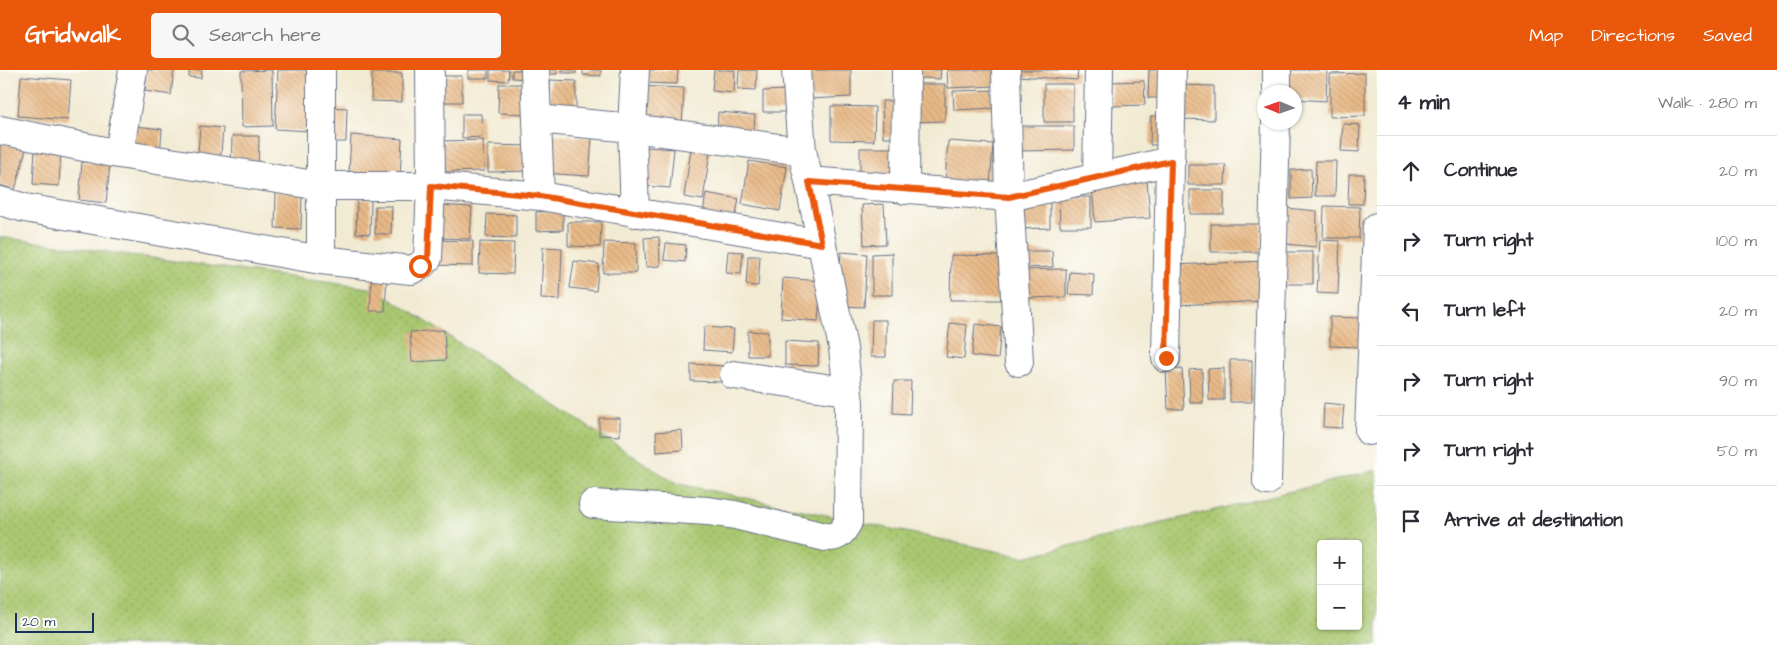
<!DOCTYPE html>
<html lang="en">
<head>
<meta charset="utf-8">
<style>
  body { margin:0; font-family:"Architects Daughter",sans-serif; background:#f7f7f7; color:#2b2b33 }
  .controls { position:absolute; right:15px; bottom:15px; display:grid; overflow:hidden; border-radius:5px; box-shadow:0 1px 4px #0004 }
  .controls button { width:45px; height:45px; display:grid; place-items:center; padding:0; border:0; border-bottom:1px solid #e1e1e2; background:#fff; color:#2b2b33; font:25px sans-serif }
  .compass { position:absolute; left:1257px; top:15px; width:45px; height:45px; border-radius:50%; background:#fff; box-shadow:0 1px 4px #0004; rotate:272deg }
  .scale { position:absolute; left:15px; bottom:12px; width:79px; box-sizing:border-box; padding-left:5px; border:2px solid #1b2f5e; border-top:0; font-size:14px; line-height:18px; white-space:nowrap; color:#1b2f5e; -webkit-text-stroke:4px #fdfcf7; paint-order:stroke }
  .stop { position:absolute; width:15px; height:15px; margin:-11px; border:4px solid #ea580c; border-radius:50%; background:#fff }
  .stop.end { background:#ea580c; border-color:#fff; box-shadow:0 1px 5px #0008 }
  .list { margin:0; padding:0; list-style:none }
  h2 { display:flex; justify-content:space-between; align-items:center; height:65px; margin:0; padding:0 20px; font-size:21px }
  h2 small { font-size:16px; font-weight:400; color:#7c7c81 }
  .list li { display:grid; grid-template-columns:32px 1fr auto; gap:15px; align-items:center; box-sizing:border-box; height:70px; padding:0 20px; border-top:1px solid #e1e1e2 }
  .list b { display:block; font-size:19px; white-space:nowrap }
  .list em { font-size:16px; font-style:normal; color:#7c7c81 }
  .icon { flex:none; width:28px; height:28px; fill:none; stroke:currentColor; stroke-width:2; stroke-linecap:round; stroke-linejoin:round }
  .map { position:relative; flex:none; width:1377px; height:575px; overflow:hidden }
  header { display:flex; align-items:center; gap:30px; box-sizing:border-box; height:70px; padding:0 25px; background:#ea580c; color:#fff }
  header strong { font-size:24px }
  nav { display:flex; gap:28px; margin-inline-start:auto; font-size:18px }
  .search { width:350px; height:45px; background:#f7f7f7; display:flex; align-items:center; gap:12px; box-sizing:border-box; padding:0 18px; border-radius:5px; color:#7c7c81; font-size:19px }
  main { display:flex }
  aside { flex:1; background:#fff }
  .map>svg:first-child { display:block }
  .grass { fill:url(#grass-dots); stroke:#627b66; fill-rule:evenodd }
  .building { fill:url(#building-back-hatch) }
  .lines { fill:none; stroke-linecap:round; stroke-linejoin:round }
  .minor-casing { stroke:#667187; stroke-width:30 }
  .minor { stroke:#fff; stroke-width:28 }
  .route { stroke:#ea580c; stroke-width:6 }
</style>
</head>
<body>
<header>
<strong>Gridwalk</strong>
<div class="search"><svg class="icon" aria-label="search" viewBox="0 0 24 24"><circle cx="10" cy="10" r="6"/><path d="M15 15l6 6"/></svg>Search here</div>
<nav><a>Map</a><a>Directions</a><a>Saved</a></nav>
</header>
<main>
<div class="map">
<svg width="1377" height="575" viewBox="0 0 1377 575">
  <defs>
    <pattern id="grass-dots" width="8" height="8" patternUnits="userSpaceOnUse" patternTransform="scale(1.25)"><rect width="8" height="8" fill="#a9c76f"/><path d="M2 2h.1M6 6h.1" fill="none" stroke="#91ab63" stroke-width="1.8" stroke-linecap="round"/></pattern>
    <pattern id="building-back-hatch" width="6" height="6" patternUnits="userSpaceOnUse" patternTransform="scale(1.25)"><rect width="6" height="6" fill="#e9ba87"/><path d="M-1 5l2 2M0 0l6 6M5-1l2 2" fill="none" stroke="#c7a077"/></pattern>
  </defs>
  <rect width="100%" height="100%" fill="#fdfcf7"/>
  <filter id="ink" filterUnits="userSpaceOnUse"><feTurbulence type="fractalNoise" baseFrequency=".02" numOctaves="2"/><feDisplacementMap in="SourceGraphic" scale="10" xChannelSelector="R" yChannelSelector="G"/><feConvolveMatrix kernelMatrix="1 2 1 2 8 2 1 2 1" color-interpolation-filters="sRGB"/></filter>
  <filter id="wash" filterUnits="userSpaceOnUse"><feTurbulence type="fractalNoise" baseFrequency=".0096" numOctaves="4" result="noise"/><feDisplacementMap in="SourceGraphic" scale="20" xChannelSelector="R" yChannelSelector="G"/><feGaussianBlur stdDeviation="1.12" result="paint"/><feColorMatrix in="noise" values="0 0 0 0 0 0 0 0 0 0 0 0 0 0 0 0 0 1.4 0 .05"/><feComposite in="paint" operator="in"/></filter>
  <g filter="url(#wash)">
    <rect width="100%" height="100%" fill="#f2ebd4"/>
    <path class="grass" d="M0,167l376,52 299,194 349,74 353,-87v175h-1377zM1321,474h37v82h-37z"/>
    <g id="blocks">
      <path class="building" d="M147,0h27l-3,25 -26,-4z
        M189,0h13l-1,8 -12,-1z
        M272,0l1,56 -31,1 -1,-56z
        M278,0h34l-3,61 -34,-2z
        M468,0h20v8h-20z
        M490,0h19l-1,11 -18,-1z
        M512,0h17v9l-17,-1z
        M541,0h16v4h-16z
        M562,0h14v3h-14z
        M583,0h18v6l-18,-1z
        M644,0h34l-1,14 -34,-1z
        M714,0h21l-1,23 -22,-2z
        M739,0h18l-1,20 -18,-1z
        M806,0h45v27l-44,2z
        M907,0h34l-1,9 -33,-2z
        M947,0h49l1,16 -49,2z
        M1018,0h60l-1,10 -59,-4z
        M1149,0h13v28h-14z
        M1286,0h41l-1,31 -32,-2v-7h-9z
        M372,3h30v29l-31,-1z
        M1365,3v43l-35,1v-43z
        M21,6l50,4 -3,40 -50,-4z
        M439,6h23v26h-23z
        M550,10l26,1v36h-26z
        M1144,11l1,24 -33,1 -1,-24z
        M499,14h29l-1,30 -29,-1z
        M912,14h33v37l-33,1z
        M1044,14h29v38h-29z
        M1183,15l31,1v34l-32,-1z
        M637,16l47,2 -2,40 -47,-3z
        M788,20v22h-25v-21z
        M996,20v18l-42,2 -1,-19z
        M882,31h18l1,36h-18z
        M831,36l44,1 -1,34 -43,-1z
        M325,37l22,1 -1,34h-22z
        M718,42l37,3 -2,24 -36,-2z
        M462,44h19l1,23 -20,1z
        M1151,46h14l-1,29h-14z
        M1343,54l17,1 -1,27 -18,-1z
        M135,56l27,3 -2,27 -28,-3z
        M200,56l23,2 -3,39 -23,-1z
        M1016,56h58v24l-57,1z
        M545,64l47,4 -3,38 -47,-3z
        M351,65l51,4 -2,38 -51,-4z
        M232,66h27l-1,35h-27z
        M483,70l1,31 -43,1 -1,-31z
        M948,71l45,3 -3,41 -45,-4z
        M0,73l26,6 -11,41 -15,-5z
        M488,75l46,1 -1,25 -45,1z
        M647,77l27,2 -4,39 -26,-2z
        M35,78l26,1 -2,37 -26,-2z
        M860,78h34v29h-34z
        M691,79l19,3 -7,48 -19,-3z
        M749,91l38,6 -7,44 -38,-7z
        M1316,91h20l-1,35h-20z
        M82,92l28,2 -4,39 -27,-3z
        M1188,95h38l-1,20h-37z
        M1311,99l1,29 -21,1v-29z
        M1349,104h15l-1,30h-15z
        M1147,110l3,38 -55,4 -3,-37z
        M1190,120h34v24h-34z
        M276,122l26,1 -1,36 -26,-1z
        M706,123l33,6 -5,26 -32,-6z
        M1050,125v33l-33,1 -1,-33z
        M1059,127h32v30h-31z
        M357,129l14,1 -1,34 -14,-1z
        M884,134l2,40 -22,1 -2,-40z
        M438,135l34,2 -2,32 -33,-1z
        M375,136h17l-1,28h-16z
        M1324,136l36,1 -1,31h-36z
        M1286,138l31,3 -1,36 -30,-3z
        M563,141v19l-27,1v-19z
        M487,144l29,1v23l-30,-1z
        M568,152h33l-1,25 -32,-1z
        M1211,154h51v28h-51z
        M659,167l1,29 -14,1 -2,-29z
        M432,170l41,1v25l-41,-1z
        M1320,170l20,1 -2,53 -21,-1z
        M480,172l34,1 -1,31 -34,-1z
        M604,172l32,1v30h-33z
        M666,173l20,2 -1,17 -21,-2z
        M543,177l19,1 -2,52 -19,-1z
        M728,181l15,1 -2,22 -15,-1z
        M1018,181h34l1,16 -34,1z
        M841,182l26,2 -3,53 -26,-1z
        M1279,182h34v32h-35z
        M892,183v42h-20v-41z
        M951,185l55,1 -1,44h-55z
        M748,186h12l-2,30 -12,-1z
        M574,191l25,3 -3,27 -26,-3z
        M1266,191l1,40 -93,4 -1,-40z
        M1066,199v28l-47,1 -1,-28z
        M372,202l15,1 -2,38h-15z
        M1070,202l24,2 -1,21 -25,-1z
        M783,208l38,3 -3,40 -37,-3z
        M1330,247l31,1 -1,29 -30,-1z
        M872,250h14v37h-15z
        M950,253l17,2 -3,34 -18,-2z
        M975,254l26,3 -3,32 -26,-3z
        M704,257l30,2 -2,23 -29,-2z
        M444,260l2,30 -34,2 -2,-30z
        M748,261l20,1v24h-20z
        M785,271l34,2 -1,23 -33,-1z
        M1230,290h22v42h-22z
        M691,294l33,2 -1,16 -32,-1z
        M1224,298v32h-15l-1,-31z
        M1182,299l2,40h-16l-2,-39z
        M1202,299l1,34h-13l-1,-33z
        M894,311h17l-1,33 -17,-1z
        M1324,333l20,2 -2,23 -19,-1z
        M599,348h21v18l-21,-1z
        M682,360l1,20 -26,2 -1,-20z"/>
    </g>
  </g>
  <g filter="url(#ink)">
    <use href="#blocks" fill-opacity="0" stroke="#667187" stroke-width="1"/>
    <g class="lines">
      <defs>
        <path id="minor" d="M535,0l5,126
          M635,0l-3,58 3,85
          M1006,0l3,127 10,165
          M1277,22v-22
          M537,49l95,9 170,23 -6,-81
          M0,60l119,24 202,32h110l109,10 282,48
          M802,81l7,30 200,16 162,-36
          M119,84l14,-84
          M1097,107l2,-107
          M905,120l1,-120
          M0,131l25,7 296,52 90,10 9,-4 8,-8 3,-72 -1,-116
          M321,190v-190
          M1166,288l6,-288
          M734,305l113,16
          M1369,361l8,-204
          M1267,411l9,-359
          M593,434l115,7 27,4 90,22c13,1 17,-4 23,-15l1,-119 -6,-55 -34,-167"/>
      </defs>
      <use href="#minor" class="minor-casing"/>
      <use href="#minor" class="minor"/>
    </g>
  </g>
  <g class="lines" filter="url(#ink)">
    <path class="route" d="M420,196l8,-8 3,-72 109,10 282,48 -13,-62 200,15 162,-36 -5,197"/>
  </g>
</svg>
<div class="controls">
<button>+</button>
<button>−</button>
</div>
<svg class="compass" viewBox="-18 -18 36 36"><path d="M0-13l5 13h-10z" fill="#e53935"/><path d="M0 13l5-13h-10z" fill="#7c7c81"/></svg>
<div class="scale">20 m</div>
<div class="stop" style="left:420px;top:196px"></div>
<div class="stop end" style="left:1166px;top:288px"></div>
</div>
<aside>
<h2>4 min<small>Walk · 280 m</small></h2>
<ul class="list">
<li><svg class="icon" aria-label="ahead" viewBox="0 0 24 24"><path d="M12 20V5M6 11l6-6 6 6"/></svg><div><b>Continue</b></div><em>20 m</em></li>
<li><svg class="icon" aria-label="right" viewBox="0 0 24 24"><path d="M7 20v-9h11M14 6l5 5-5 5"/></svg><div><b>Turn right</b></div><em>100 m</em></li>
<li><svg class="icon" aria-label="left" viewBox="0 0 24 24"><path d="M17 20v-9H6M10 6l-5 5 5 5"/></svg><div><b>Turn left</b></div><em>20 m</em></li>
<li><svg class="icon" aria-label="right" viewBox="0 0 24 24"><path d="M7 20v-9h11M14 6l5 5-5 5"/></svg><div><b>Turn right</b></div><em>90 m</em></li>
<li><svg class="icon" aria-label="right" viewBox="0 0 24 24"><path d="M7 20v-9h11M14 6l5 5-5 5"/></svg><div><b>Turn right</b></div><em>50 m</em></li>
<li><svg class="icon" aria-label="arrive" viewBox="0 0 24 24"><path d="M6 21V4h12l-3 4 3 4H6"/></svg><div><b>Arrive at destination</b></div></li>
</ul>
</aside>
</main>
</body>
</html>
